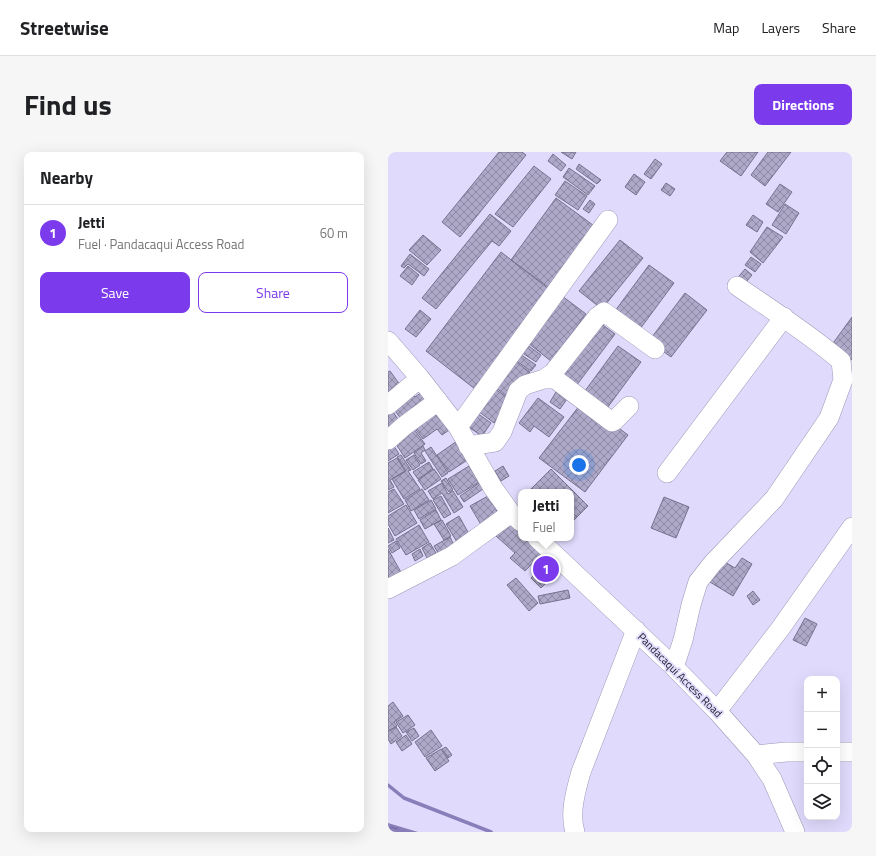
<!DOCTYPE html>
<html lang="en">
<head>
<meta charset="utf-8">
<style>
  body { margin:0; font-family:"Titillium Web",sans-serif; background:#f6f6f6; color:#202124 }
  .controls { position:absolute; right:12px; bottom:12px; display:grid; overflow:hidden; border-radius:8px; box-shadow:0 4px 16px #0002 }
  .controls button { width:36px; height:36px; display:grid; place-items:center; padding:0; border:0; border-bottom:1px solid #e0e0e0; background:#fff; color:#202124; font:20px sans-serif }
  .you { position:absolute; left:191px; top:313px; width:14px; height:14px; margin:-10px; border:3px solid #fff; border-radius:50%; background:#1a73e8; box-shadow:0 0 0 6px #1a73e833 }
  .badge { display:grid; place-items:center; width:26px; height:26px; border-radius:50%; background:#7c3aed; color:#fff; font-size:13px; font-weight:700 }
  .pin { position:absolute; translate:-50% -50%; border:2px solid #fff; box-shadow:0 1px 4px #0006 }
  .popup { position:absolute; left:130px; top:337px; width:56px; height:52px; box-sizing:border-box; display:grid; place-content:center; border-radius:8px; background:#fff; filter:drop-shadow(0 1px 3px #0005); font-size:13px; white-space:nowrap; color:#757577 }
  .popup b { font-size:15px; color:#202124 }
  .popup::after { content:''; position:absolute; left:50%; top:100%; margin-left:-8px; border:8px solid transparent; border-top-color:#fff }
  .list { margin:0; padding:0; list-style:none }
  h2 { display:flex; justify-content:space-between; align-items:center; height:52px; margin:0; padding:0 16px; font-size:17px }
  h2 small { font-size:13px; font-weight:400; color:#757577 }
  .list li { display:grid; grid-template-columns:26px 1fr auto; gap:12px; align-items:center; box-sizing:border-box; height:56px; padding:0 16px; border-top:1px solid #e0e0e0 }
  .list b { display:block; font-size:15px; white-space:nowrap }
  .list p { margin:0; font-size:13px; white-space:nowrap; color:#757577 }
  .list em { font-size:13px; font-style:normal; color:#757577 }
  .actions { display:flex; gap:8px; padding:12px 16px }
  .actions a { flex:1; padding:9px 0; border:1px solid #7c3aed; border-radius:8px; text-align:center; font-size:14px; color:#7c3aed }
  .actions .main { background:#7c3aed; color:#fff }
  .icon { flex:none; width:22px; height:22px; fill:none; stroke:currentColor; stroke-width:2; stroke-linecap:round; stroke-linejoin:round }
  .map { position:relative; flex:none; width:464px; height:680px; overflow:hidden; border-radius:8px }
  header { display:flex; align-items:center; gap:24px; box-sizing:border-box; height:56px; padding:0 20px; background:#fff; border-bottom:1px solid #e0e0e0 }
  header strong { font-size:19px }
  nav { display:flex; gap:22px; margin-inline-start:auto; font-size:14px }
  .intro { display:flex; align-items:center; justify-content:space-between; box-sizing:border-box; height:96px; padding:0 24px }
  h1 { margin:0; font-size:28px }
  .button { padding:10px 18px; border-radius:8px; background:#7c3aed; color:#fff; font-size:14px; font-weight:700 }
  main { display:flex; gap:24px; padding:0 24px }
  aside { flex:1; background:#fff; border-radius:8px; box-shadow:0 4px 16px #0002 }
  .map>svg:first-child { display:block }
  .water { fill:url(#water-ripples) }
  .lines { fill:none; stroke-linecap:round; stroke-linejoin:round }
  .stream { stroke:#897eba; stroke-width:3.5 }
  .building { fill:url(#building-cross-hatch); stroke:#75718e }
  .minor-casing { stroke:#9b97b5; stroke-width:20 }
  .minor { stroke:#fff; stroke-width:19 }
  .labels { text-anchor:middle; stroke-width:3.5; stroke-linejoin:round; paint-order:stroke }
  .street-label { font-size:11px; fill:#1d1b26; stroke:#e0dbfc }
</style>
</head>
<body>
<header>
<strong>Streetwise</strong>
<nav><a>Map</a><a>Layers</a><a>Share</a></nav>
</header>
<div class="intro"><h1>Find us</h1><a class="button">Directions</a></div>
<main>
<aside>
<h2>Nearby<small></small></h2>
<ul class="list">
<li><span class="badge">1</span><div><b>Jetti</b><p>Fuel · Pandacaqui Access Road</p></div><em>60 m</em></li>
</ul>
<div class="actions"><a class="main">Save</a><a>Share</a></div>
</aside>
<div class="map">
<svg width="464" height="680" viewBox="0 0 464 680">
  <defs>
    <pattern id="water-ripples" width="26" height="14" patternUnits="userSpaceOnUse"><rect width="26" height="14" fill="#897eba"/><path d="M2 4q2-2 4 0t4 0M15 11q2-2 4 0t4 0" fill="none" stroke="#6f6697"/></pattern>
    <pattern id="building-cross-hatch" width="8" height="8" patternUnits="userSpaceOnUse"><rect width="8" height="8" fill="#aea9c8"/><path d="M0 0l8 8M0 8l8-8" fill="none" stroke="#8d89a2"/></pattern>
  </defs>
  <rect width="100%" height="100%" fill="#e0dbfc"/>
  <path class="water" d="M0,671l30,9h-30z"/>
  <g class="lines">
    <path class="stream" d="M0,633l16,13 87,34"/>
  </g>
  <path class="building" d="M111,0h23l4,3 -66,82 -18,-15z
    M173,0h15l-4,7z
    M339,0h31l-17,24 -21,-15z
    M380,0h23l-26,34 -14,-11z
    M165,2l13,11 -5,6 -13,-10z
    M267,7l7,5 -11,15 -7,-5z
    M191,12l22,16 -4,4 -21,-15z
    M146,14l17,13 -38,48 -18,-13z
    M181,16l26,18 -7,9 -25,-18z
    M246,22l11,8 -9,13 -11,-8z
    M177,29l22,15 -9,14 -23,-15z
    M278,31l9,6 -5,7 -9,-6z
    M392,32l12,8 -14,20 -12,-8z
    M168,46l41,30 -45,62 -41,-30z
    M202,48l5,4 -6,9 -6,-4z
    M397,52l14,9 -13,21 -14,-9z
    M102,62l21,17 -12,15 -7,-5 -56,68 -14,-11z
    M365,63l10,7 -6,10 -11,-7z
    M379,75l16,10 -20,26 -13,-11z
    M35,83l18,15 -14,15 -18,-15z
    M232,88l23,18 -41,51 -23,-18z
    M113,100l49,38 -75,99 -49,-38z
    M22,102l19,15 -5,7 -16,-12 -4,4 -3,-2z
    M363,105l10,7 -6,8 -10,-7z
    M261,113l25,18 -37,50 -25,-18z
    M20,114l11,9 -7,10 -12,-9z
    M357,117l7,6 -11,13 -7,-6z
    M297,141l22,17 -36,47 -22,-16z
    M174,144l24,18 -35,47 -23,-18z
    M32,158l11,9 -15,18 -11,-8z
    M464,165v43l-21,-14z
    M208,168l19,14 -42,56 -18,-14z
    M138,192l15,11 -5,7 -15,-10z
    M230,194l23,16 -36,49 -23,-16z
    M132,202l16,11 -5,6 -16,-11z
    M128,210l14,10 -20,26 -14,-10z
    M2,219l13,18 -15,10v-27z
    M107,237l16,11 -17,23 -16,-12z
    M34,240l8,11 -26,20 -11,-15 19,-15 3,4z
    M168,240l11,7 -7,10 -10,-7z
    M150,246l26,19 -15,20 -15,-11 -4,6 -11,-9z
    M195,249l45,34 -43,57 -46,-34z
    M47,254l17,22 -10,7 -5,-6 -14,10 -12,-16z
    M3,257l11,16 -10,6 -4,-5v-15z
    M89,261l14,10 -9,13 -15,-10z
    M25,276l12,16 -20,14 -11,-17z
    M69,289l12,18 -20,13 -12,-17z
    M4,291l7,11 -11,7v-16z
    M35,294l2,4 -4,3 5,8 -5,3 -7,-11z
    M43,295l17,26 -6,4 -17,-26z
    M13,303l10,15 -3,1 12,18 -16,10 -12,-20 14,-8 -9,-14z
    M26,303l6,10 -7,5 -7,-10z
    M9,306l8,13 -15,9 4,7 -6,3v-27z
    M41,310l4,7 -15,10 -5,-7z
    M81,314l10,16 -21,13 -10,-16z
    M115,314l6,10 -8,5 -6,-10z
    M46,317l7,10 -16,11 -7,-10z
    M163,317l37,37 -17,17v-31h-43z
    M58,326l7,12 -4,2 -8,-11z
    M54,331l6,11 5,-3 10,16 -9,6 -12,-20 -9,6 -5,-8z
    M91,331l4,6 -19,13 -4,-6z
    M6,337l10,15 -16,9v-21z
    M34,337l7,11 -18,11 -6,-11z
    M53,344l10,18 -7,4 -11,-18z
    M100,344l13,22 -18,10 -13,-22z
    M276,345l25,10 -13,31 -25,-10z
    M43,348l5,9 -17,10 -5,-9z
    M18,353l11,18 -22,13 -7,-12v-8z
    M48,358l5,10 -16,9 -5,-9z
    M71,364l10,18 -12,8 -11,-18z
    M54,368l9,16 -7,4 -10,-16z
    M123,369l10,9v8h9l14,13 -19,20 -15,-13 5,-5 -19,-17z
    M31,373l10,17 -23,13 -10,-16z
    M0,376l6,12 -6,3z
    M62,385l5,10 -15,9 -6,-10z
    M8,389l4,7 -8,5 -4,-7z
    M42,391l6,10 -9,5 -5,-10z
    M0,397l15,27 -15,8z
    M32,397l3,7 -8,5 -3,-7z
    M354,406l10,6 -19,32 -23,-14 13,-21 12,7z
    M152,417l10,10 -9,9 -10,-10z
    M128,426l22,25 -9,8 -22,-26z
    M180,438l2,8 -30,6 -2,-8z
    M365,439l7,9 -7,5 -6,-9z
    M417,466l12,6 -11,22 -13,-6z
    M5,550l10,14 -9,6 3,4 -9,5v-25z
    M20,563l7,10 -12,8 -7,-11z
    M8,575l6,9 -11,8 -3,-5v-7z
    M26,576l5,8 -7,5 -6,-9z
    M43,578l11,16 -17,11 -10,-15z
    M18,583l6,9 -10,7 -6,-9z
    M58,595l6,8 -4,3 -6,-9z
    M53,597l8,12 -14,10 -9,-13z"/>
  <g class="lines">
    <defs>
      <path id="minor" d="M0,189l32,37 38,49 35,61 18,25 10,9
        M156,227l9,-6 44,-56 7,-5 51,37
        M0,253l32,-27
        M70,275l150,-207
        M0,288l16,-14 34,-25
        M80,294l27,-4 7,-10 16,-41 7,-6 19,-6h11l57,43 2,-1 15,-15
        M279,321l117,-156
        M149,386l137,129 43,44 39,44 16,24 23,53
        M0,437l64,-33 59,-43
        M286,515l9,-27 8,-35 7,-23 14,-18 62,-65 55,-81 14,-38 -2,-19c-33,-28 -69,-51 -104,-75
        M329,559l63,-82 72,-102
        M449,600h15
        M368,603l30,-3h21
        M187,680c-6,-19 1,-42 6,-60l55,-142"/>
    </defs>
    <use href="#minor" class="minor-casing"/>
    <use href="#minor" class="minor"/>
  </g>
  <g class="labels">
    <g class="street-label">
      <text transform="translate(292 523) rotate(45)" y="4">Pandacaqui Access Road</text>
    </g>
  </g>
</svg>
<div class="controls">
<button>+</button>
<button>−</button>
<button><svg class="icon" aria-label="locate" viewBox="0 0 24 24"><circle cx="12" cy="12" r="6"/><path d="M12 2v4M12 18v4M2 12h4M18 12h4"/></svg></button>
<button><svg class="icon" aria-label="layers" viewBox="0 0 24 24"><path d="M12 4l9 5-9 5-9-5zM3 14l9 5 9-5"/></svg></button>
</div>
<div class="you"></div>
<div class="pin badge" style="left:158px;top:417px">1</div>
<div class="popup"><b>Jetti</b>Fuel</div>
</div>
</main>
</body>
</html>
